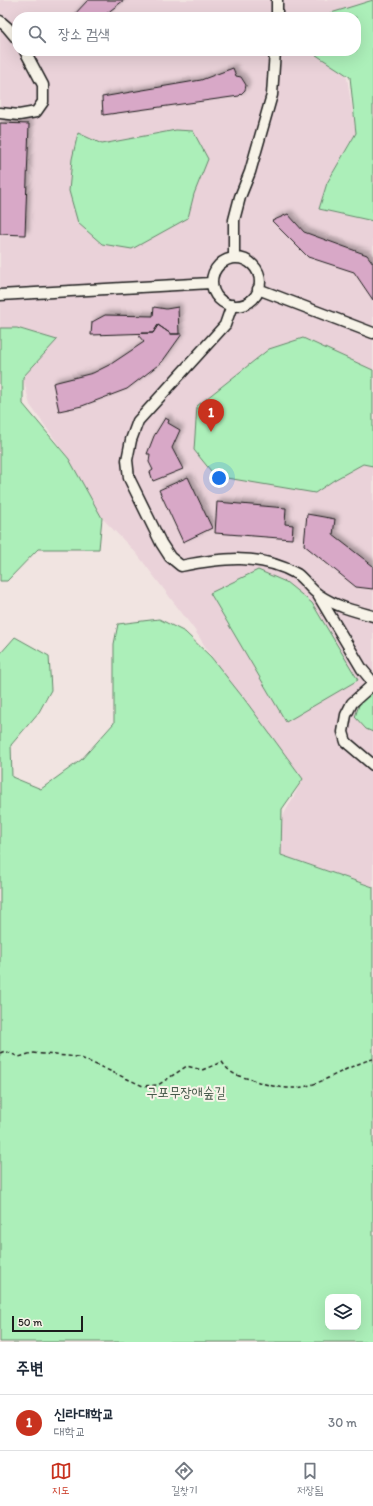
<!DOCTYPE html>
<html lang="ko">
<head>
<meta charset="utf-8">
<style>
  body { margin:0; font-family:Itim,"Poor Story",sans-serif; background:#f6f6f7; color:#1f2937 }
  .controls { position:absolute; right:12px; bottom:12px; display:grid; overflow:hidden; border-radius:8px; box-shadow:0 4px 16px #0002 }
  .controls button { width:36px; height:36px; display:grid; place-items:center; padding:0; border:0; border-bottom:1px solid #e0e1e3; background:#fff; color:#1f2937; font:20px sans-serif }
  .scale { position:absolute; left:12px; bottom:10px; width:71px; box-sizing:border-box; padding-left:4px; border:2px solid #1c1c1c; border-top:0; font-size:11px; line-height:14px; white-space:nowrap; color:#1c1c1c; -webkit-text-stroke:3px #f7f3e8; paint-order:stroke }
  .you { position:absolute; left:219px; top:478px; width:14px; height:14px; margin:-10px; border:3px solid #fff; border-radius:50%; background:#1a73e8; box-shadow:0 0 0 6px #1a73e833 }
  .badge { display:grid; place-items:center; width:26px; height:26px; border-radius:50%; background:#c8321e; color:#fff; font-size:13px; font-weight:700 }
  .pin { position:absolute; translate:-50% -33px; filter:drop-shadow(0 1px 2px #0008) }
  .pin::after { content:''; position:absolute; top:21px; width:14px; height:12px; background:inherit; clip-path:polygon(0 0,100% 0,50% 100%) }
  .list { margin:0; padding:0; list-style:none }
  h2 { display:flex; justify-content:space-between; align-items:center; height:52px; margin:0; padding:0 16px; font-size:17px }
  h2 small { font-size:13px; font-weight:400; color:#747a83 }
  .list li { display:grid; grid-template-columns:26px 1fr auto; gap:12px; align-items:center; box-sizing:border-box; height:56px; padding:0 16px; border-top:1px solid #e0e1e3 }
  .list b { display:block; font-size:15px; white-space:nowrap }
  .list p { margin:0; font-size:13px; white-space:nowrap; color:#747a83 }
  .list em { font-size:13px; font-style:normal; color:#747a83 }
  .icon { flex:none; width:22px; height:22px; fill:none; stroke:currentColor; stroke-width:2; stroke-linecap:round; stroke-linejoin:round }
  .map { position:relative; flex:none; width:373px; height:1342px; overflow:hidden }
  .search { position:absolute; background:#fff; box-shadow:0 4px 16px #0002; left:12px; right:12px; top:12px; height:44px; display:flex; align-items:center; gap:10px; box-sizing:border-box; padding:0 14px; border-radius:16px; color:#747a83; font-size:15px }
  .sheet { height:108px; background:#fff }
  nav { display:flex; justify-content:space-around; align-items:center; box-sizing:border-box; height:56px; border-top:1px solid #e0e1e3; background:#fff; font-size:11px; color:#747a83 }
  nav a { display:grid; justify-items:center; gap:2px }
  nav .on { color:#c8321e }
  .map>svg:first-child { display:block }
  .built { fill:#ead2d9 }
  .green { fill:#acefb9; stroke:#64866a; fill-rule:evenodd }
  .building { fill:#d8a8c7; stroke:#1c1c1c; filter:url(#shadow) }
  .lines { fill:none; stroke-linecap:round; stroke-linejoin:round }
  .minor-casing { stroke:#1c1c1c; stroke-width:13 }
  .path { stroke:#1c1c1c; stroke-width:1.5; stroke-dasharray:4 3; stroke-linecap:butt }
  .minor { stroke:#f7f3e8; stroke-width:10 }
  .labels { text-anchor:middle; stroke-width:4; stroke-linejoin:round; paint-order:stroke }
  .park-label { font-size:14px; fill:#475b4b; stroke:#f7f3e8 }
</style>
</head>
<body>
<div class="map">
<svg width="373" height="1342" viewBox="0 0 373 1342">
  <defs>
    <filter id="shadow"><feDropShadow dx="3.5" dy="-3.5" stdDeviation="2" flood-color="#0004"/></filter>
  </defs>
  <rect width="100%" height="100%" fill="#f1e4e1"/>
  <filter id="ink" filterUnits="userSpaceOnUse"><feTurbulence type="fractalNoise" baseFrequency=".025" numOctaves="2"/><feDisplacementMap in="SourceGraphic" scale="8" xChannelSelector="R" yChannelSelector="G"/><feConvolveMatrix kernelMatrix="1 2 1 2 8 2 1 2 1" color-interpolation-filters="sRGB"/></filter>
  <g filter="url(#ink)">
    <path class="built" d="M0,0h373l-32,17h-324v34h315l15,27 9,55 -29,50 -8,26 54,12v666l-92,-32 1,-37 21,-39 -86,-114 -23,-36 -57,-75 -35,-36 -33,-59 -39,-54 -7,-28 33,-37 -39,-12h-17z"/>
    <path class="green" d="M373,0v221l-54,-12 8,-26 29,-50 -6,-56 -40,-26h46v-34h-38z
      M176,130l17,1 15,28 -14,35 -6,24 -56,31 -30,-5 -24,-21 -9,-32 3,-32 6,-26 24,11z
      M0,328h17l40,12 -34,37v27l46,55 33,59 -3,31h-61l-31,32h-7z
      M303,338l70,32v96l-10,-2 -29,16 -19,13 -100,-17 -21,-26 3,-44 72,-57z
      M258,570l28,12 26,21 46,77 -72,42 -76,-129z
      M159,619l26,13 26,25 34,43 58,79 -21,30 -1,46 92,32v455h-373v-688l15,-17 34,19 2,34 -12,22 -28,33 1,32 29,12 40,-29 33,-37v-79l4,-20zM328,1297h30v30h-30z
      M373,692v40l-7,-3 -11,-12 5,-15z"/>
    <path class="building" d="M88,0h36l-22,17h-30z
      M233,68l3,8 5,1 5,8 -1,5 -6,6 -136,19 -1,-18 99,-17z
      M0,123l29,1 -4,111 -25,-1z
      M288,214l16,18 63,23 6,8v37l-19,-28 -46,-15 -36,-36z
      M154,307l12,2 12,-2 1,27h-8l-13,-9 -5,8 -62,2 1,-13 13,-7 48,1z
      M158,325l13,9h11l-20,28 -35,27 -45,17 -23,5 -6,-28 40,-10 18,-9 33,-22 -6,-7 4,-2h11z
      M165,418l4,2 -1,3 12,7 -8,18 11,21 -30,12 -3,-9 3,-2 -4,-8 1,-8h-3l7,-18z
      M188,477l24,51 -29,14 -24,-52z
      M217,502l69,6 -1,16 8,1 -1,14 -77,-6z
      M307,514l28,5 -2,16 40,31v23l-17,-2 -52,-42z"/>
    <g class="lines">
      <defs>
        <path id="minor" d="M277,17v-17
          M0,21l7,6 10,12
          M0,113l19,2 17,-3 7,-10v-17l-18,-34
          M234,258v-38l6,-23 10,-25 22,-77 3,-44
          M212 282a24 24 0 1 1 48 0a24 24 0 1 1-48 0Z
          M258,289l115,44
          M0,295l211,-12
          M232,305l-7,20 -87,96 -7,19 -4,20 2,18 32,65 9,14 11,9c40,-8 79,-13 116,8 8,6 14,16 22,21 16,11 35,16 54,21
          M318,595l44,74 9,11v6l-19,17 -6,12 -3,17 3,10 27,23"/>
      </defs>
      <use href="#minor" class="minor-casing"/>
      <path class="path" d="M0,1053l5,-2 14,6 13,-4 47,4 64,29 15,-1 29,-19 15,4 20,-8c10,14 15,13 31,18 16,6 37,11 54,6 23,-6 42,-21 66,-27"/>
      <use href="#minor" class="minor"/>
    </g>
  </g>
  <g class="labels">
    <g class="park-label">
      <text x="186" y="1097">구포무장애숲길</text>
    </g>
  </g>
</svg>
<div class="controls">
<button><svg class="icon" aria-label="layers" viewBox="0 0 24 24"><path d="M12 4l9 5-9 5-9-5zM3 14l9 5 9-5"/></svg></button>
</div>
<div class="scale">50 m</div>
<div class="you"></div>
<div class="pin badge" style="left:211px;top:432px">1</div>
<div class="search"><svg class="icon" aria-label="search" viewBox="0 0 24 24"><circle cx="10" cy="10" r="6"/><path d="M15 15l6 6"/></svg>장소 검색</div>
</div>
<section class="sheet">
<h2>주변<small></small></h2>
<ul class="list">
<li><span class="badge">1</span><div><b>신라대학교</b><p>대학교</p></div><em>30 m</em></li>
</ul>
</section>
<nav>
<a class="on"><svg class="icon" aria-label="map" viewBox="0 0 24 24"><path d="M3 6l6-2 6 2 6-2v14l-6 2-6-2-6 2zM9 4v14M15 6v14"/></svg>지도</a>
<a><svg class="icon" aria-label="directions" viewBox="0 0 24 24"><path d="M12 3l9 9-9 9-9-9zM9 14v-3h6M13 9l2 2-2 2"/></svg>길찾기</a>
<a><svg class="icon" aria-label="saved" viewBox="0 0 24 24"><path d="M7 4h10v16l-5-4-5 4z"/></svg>저장됨</a>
</nav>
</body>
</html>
